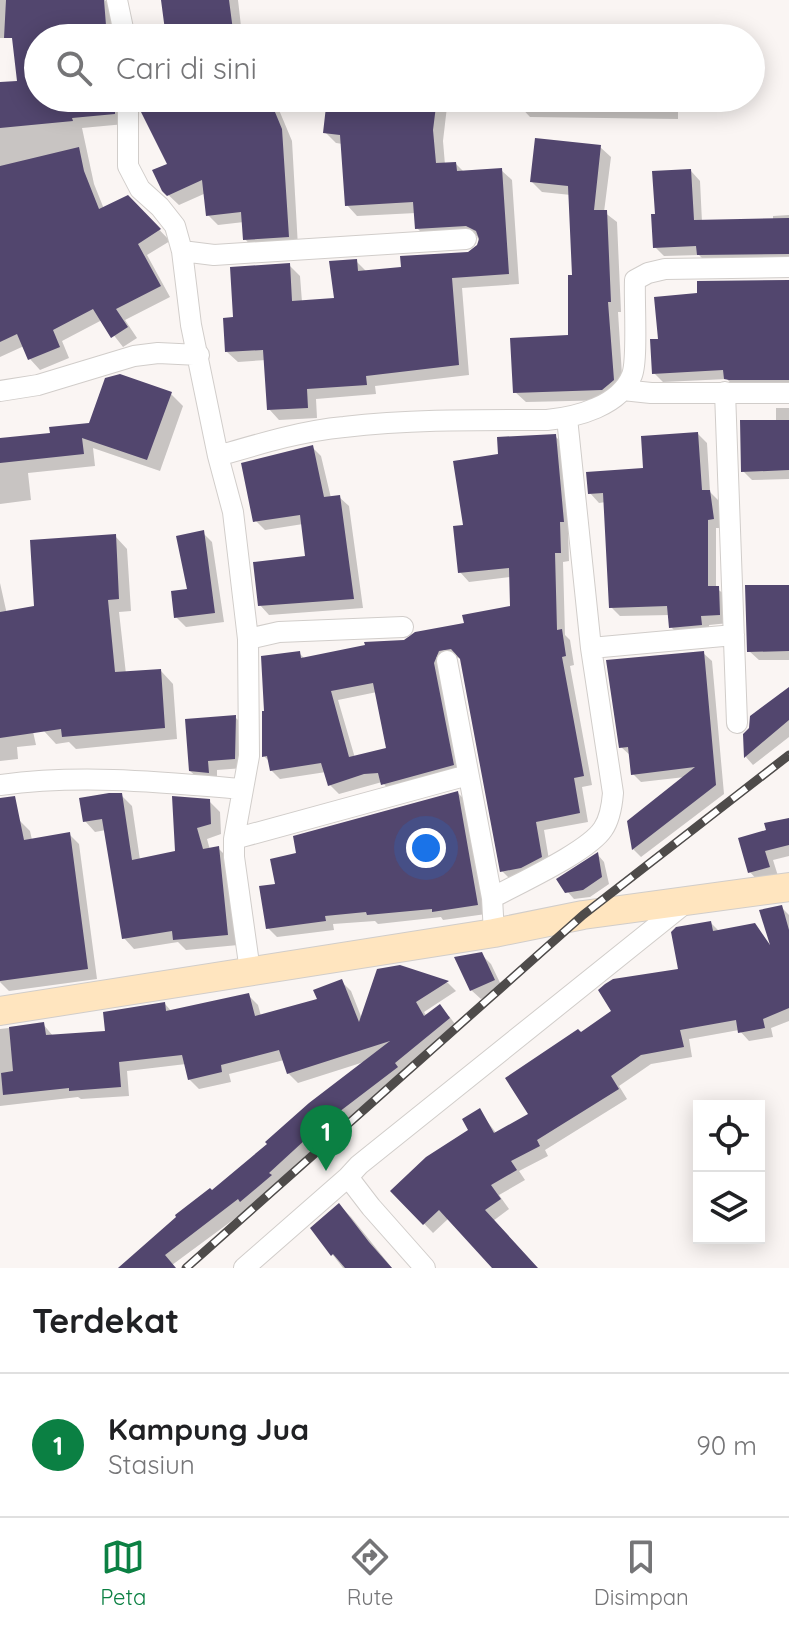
<!DOCTYPE html>
<html lang="id">
<head>
<meta charset="utf-8">
<style>
  body { margin:0; font-family:Quicksand,sans-serif; background:#f6f6f6; color:#202124 }
  .controls { position:absolute; right:24px; bottom:24px; display:grid; overflow:hidden; border-radius:0px; box-shadow:0 4px 20px #0003 }
  .controls button { width:72px; height:72px; display:grid; place-items:center; padding:0; border:0; border-bottom:2px solid #e0e0e0; background:#fff; color:#202124; font:40px sans-serif }
  .you { position:absolute; left:426px; top:848px; width:28px; height:28px; margin:-20px; border:6px solid #fff; border-radius:50%; background:#1a73e8; box-shadow:0 0 0 12px #1a73e833 }
  .badge { display:grid; place-items:center; width:52px; height:52px; border-radius:50%; background:#0b8043; color:#fff; font-size:26px; font-weight:700 }
  .pin { position:absolute; translate:-50% -66px; filter:drop-shadow(0 2px 4px #0008) }
  .pin::after { content:''; position:absolute; top:42px; width:28px; height:24px; background:inherit; clip-path:polygon(0 0,100% 0,50% 100%) }
  .list { margin:0; padding:0; list-style:none }
  h2 { display:flex; justify-content:space-between; align-items:center; height:104px; margin:0; padding:0 32px; font-size:34px }
  h2 small { font-size:26px; font-weight:400; color:#757577 }
  .list li { display:grid; grid-template-columns:52px 1fr auto; gap:24px; align-items:center; box-sizing:border-box; height:144px; padding:0 32px; border-top:2px solid #e0e0e0 }
  .list b { display:block; font-size:30px; white-space:nowrap }
  .list p { margin:0; font-size:26px; white-space:nowrap; color:#757577 }
  .list em { font-size:26px; font-style:normal; color:#757577 }
  .icon { flex:none; width:44px; height:44px; fill:none; stroke:currentColor; stroke-width:2; stroke-linecap:round; stroke-linejoin:round }
  .map { position:relative; flex:none; width:789px; height:1268px; overflow:hidden }
  .search { position:absolute; background:#fff; box-shadow:0 4px 20px #0003; left:24px; right:24px; top:24px; height:88px; display:flex; align-items:center; gap:20px; box-sizing:border-box; padding:0 28px; border-radius:44px; color:#757577; font-size:30px }
  .sheet { height:248px; background:#fff }
  nav { display:flex; justify-content:space-around; align-items:center; box-sizing:border-box; height:112px; border-top:2px solid #e0e0e0; background:#fff; font-size:22px; color:#757577 }
  nav a { display:grid; justify-items:center; gap:4px }
  nav .on { color:#0b8043 }
  .map>svg:first-child { display:block }
  .shadow { fill:#0003; fill-rule:evenodd }
  .building { fill:#52466e; fill-rule:evenodd }
  .lines { fill:none; stroke-linecap:round; stroke-linejoin:round }
  .street-casing { stroke:#d1cdca; stroke-width:22 }
  .secondary-casing { stroke:#d1cdca; stroke-width:30 }
  .street { stroke:#fff; stroke-width:20 }
  .secondary { stroke:#ffe5bf; stroke-width:28 }
  .rail-casing { stroke:#4e4b4a; stroke-width:9 }
  .rail { stroke:#fff; stroke-width:6; stroke-dasharray:18; stroke-linecap:butt }
</style>
</head>
<body>
<div class="map">
<svg width="789" height="1268" viewBox="0 0 789 1268">
  <rect width="100%" height="100%" fill="#faf5f3"/>
  <path class="shadow" d="M0,0h105l9,9 2,29h-78v60h94l-7,26 -43,4 12,56 10,25 24,-12 42,44 -23,14 23,42 -45,23 12,18 -14,9 -21,-27 -40,21 7,17 -29,12 -10,-11 -6,-13 -24,11v-273l19,-2 -5,-44h-14z
    M196,0h42l4,35h7l3,3h-84z
    M337,34l33,4h-34z
    M142,98h132l18,43 6,106 -43,3 -10,-11 -1,-17 -26,3 -10,-10 -2,-22 -27,12 -16,-15 6,-26z
    M289,98h159l-5,43 2,24 11,-1 8,8 37,-2 11,10 7,104 -57,4 7,87 -94,11 1,8 -60,5 1,19 -38,2 -10,-11 -3,-49 -28,2 -11,-10 8,-33 54,-54 11,11 2,26 35,-2 19,-39 11,11 36,-3 70,-17 7,-7 -3,-9 -49,3 -11,-11 -1,-15 -59,3 -10,-11 -4,-61 -7,-1 -11,-11 3,-27z
    M516,98h162v21l-148,-2 -14,-15z
    M600,147l11,10 -7,55 13,10 4,90h-3l5,79 -10,9 -87,2 -11,-10 56,-56 3,-59 -3,-82 -29,-3 -10,-10z
    M691,171l9,10 2,41 71,-2v-4l16,-1v48l-81,1 -9,-9 -35,1 -9,-9z
    M789,282v106h-54l-8,-9 -64,3 -9,-9 6,-32z
    M171,394l12,12 -23,65 -67,-23 2,18 -67,7 3,27 -31,4v-63l52,-6 39,-10z
    M776,408h13v71l-37,1 -9,-9 33,-49z
    M698,434l9,9 3,49 9,9 3,27h-6v60l12,9 1,26 -20,2 1,9 -30,2 -9,-9 -1,-12 -50,1 -9,-9 -5,-105 -7,1 -9,-10 55,-23z
    M555,436l9,9 8,85h-4l1,31 -6,1 2,73 5,5 4,25 -4,1 22,119 -10,2 6,35 -44,8 6,36 -39,14 -9,-9 -40,-214 -14,2 14,115 -70,19 -10,-11 -43,12 -9,-9 -4,-13 -46,7 -9,-9 -1,-8 -6,-6 35,-103 6,6 100,-17 61,-17 46,-18 -1,-30 -42,5 -9,-10 5,-45 35,-71zM377,692l11,58 -33,8 -17,-58z
    M312,447l9,9 10,42 8,-1 10,9 14,102 -94,7 -9,-10 47,-47 -4,-34 -38,6 -10,-10z
    M203,533l9,9 12,80 -38,5 -10,-10 14,-26z
    M115,536l12,13 4,62 -12,1 7,62 35,-3 12,13 4,55 -101,10 -7,-7 -13,2 -12,-13z
    M0,583l36,162 -19,2 1,12 -18,2z
    M789,587v73h-30l-10,-9z
    M703,653l9,8 12,133 -83,63 -8,-8 -4,-28 56,-44 -44,5 -8,-8 -2,-18 -10,-9z
    M789,689v48l-36,28 -7,-8 -1,-22z
    M235,717l9,9v42l-27,2v11l-17,-1 -10,-9z
    M458,793l9,9 19,112 -43,6 -2,-3 -63,7 -3,-3 -42,3 1,6 -57,7 -9,-9 30,-73z
    M121,795l11,11 8,54 37,-7 32,-52 11,11 1,22 -14,5 3,11 8,-2 11,11 9,86 -52,5 -8,-8 -44,7 -10,-11 -18,-108 -11,2 -10,-11z
    M789,820v36l-16,4 5,16 -19,6 -9,-10 -10,-32 28,-9z
    M20,821l10,10 2,9 37,-6 10,10 18,135 -88,12 -9,-9v-158z
    M598,855l6,7 5,22 -19,13 -16,2 -7,-8z
    M781,907l8,8v106l-18,7 2,9 -24,4 -10,-11 -50,9 3,18 -41,7 -32,22 8,13 -82,51 3,6 -29,15 6,9 -26,15 10,14 -16,12 44,47h-42l-46,-50 -16,15 -40,-42 78,-61 8,-19 18,23 34,-19 50,-81 99,-64 31,-47 9,9 35,-7 16,21z
    M481,954l10,10 12,25 -22,10 -10,-9z
    M400,967l48,16 8,8 -32,21 3,5 22,-1 9,12 -55,45 3,4 -79,60 -50,46 2,3 -107,79 3,3h-57l94,-75 155,-132 -69,22 -10,-10 -4,-13 -55,14 2,8 -32,7 -10,-10 -3,-15 -59,7 2,25 -48,3 -3,-2 -78,9v-77l43,-5 10,12 54,-3 58,-29 7,8 77,-16 9,9 3,11 58,-16 23,-18 9,9 11,28z
    M339,1205l12,12 41,51h-49l-31,-40z"/>
  <path class="building" d="M6,0h98l3,38h-69v60h77v16l-43,4 1,3 -73,7v-46l17,-1 -5,-43h-8z
    M161,0h68l5,38h-68z
    M141,98h101l1,14 27,-12 12,29 7,108 -46,3 -2,-28 -35,4 -4,-36 -35,16 -5,-5 -10,-21 15,-6 -26,-52z
    M327,98h110l-4,32 3,33 20,-1 1,9 45,-3 7,106 -57,4 7,87 -93,11 1,9 -60,4 1,19 -41,2 -4,-60 -38,2 -2,-34 10,-1 -3,-50 60,-4 2,38 42,-3 -5,-37 28,-2 1,12 43,-4 -1,-11 68,-4 9,-7 2,-6 -3,-8 -10,-5 -51,3 -2,-27 -68,4 -5,-71 -17,-2z
    M535,138l66,7 -7,65h13l4,92h-3l6,78 -12,10 -89,3 -3,-55 58,-3v-60h4l-4,-89 -38,-4z
    M79,147l5,24 15,38 29,-14 33,34 -23,15 23,42 -45,23 12,18 -17,11 -18,-29 -40,21 7,17 -32,13 -11,-26 -17,8v-176z
    M691,169l3,51 95,-2v36l-92,1 -1,-9 -43,2 -2,-34h4l-3,-43z
    M789,280v100h-60l-5,-1 -1,-9 -71,4 -2,-35h8l-4,-42 43,-4v-12z
    M120,374l52,18 -25,68 -65,-22 2,16 -84,9v-25l50,-5 -1,-6 40,-4 16,-45z
    M740,420h49v50l-48,2z
    M698,432l4,58h8l4,29 -6,1v66h11l1,29 -19,1 1,9 -33,3 -2,-22 -58,2 -6,-115 -15,1 -2,-22 57,-4 -2,-32z
    M556,434l8,88h-4l1,31h-6l2,77 5,-1 4,27 -4,1 22,119 -10,2 6,35 -44,9 6,35 -21,11 -21,4 -40,-213 -9,-10 -12,2 -5,12 20,102 -73,20 -3,-12 -14,1 -36,12 -7,-23 -51,8 -3,-15 -5,1v-46h2l-3,-55 39,-5 1,7 64,-13 -1,-3 40,-2 11,-8 49,-9 -2,-8 48,-9 -1,-38 -51,5 -5,-47 10,-1 -10,-64 45,-7 -1,-17zM373,683l13,65 -37,9 -18,-66z
    M313,445l11,52 16,-2 14,104 -96,7 -5,-44 52,-6 -5,-41 -47,7 -12,-59z
    M204,530l11,83 -41,5 -3,-27 16,-2 -11,-53z
    M116,534l3,65 -11,1 7,72 46,-3 4,59 -103,9 -1,-8 -61,9v-126l34,-6 -4,-66z
    M745,585h44v66l-42,1z
    M704,651l12,134 -84,65 -5,-29 68,-54 -64,8 -3,-28 -9,1 -13,-88z
    M789,687v33l-45,38 -1,-24 6,-6 1,-12z
    M236,715l-1,44 -27,2 1,12 -20,-2 -4,-52z
    M458,791l20,114 -46,7v-3l-65,6 -1,-3 -41,4 1,5 -60,8 -7,-43 16,-2 -5,-25 26,-6 -3,-17z
    M109,793h13l10,67 43,-9 -3,-55 38,3 1,25 -14,4 6,21 16,-3 9,89 -55,5 -1,-9 -50,8 -20,-120 -19,3 -4,-24z
    M15,796l9,44 46,-8 18,137 -88,12v-183z
    M789,818v27l-24,6 5,16 -22,6 -10,-35 28,-8 -2,-7z
    M598,852l4,25 -19,13 -18,3 -9,-14z
    M782,905l7,25v78l-26,11 2,9 -27,5 -2,-13 -56,10 4,17 -43,8 -30,21 8,13 -82,51 3,6 -29,15 6,9 -26,15 10,14 -16,11 53,58h-46l-53,-58 -16,15 -33,-34 36,-34 42,-27 -6,-11 18,-11 14,25 34,-19 -23,-36 73,-49 3,3 30,-21 -13,-21 7,-6 8,-5 65,-10 -7,-37 5,-5 35,-6 2,10 42,-8 15,22 -11,-35z
    M482,952l13,28 -25,11 -16,-34z
    M400,965l49,16 -33,21 8,14 16,-12 10,14 -55,45 3,4 -80,61 -49,45 3,2 -32,27 -2,-3 -73,56 11,13h-58l58,-51 -1,-2 35,-27 2,2 55,-46 -2,-2 44,-39 81,-62 -103,33 -8,-24 -58,15 1,7 -34,8 -6,-25 -63,7 2,25 -52,4v-3l-66,7 -2,-22 12,-2 -4,-44 35,-5 2,13 59,-4 -2,-19 62,-10 1,9 83,-18 6,23 62,-17 -4,-9 29,-11 17,43 18,-53z
    M339,1203l30,39 23,26h-47l-12,-14 -2,2 -21,-28z"/>
  <g class="lines">
    <defs>
      <path id="street" d="M117,0l8,38
        M128,98v68l12,23 20,18 15,19 7,25 9,74 27,131 15,56 15,127 1,117 -15,83v18l16,114
        M182,251l32,4 252,-16
        M623,390l28,3h138
        M0,391l38,-6 96,-29 24,-3 41,2
        M725,392l12,331
        M218,456c41,-12 83,-25 126,-29 68,-8 135,-7 203,-7 30,-3 73,-14 85,-45 6,-15 2,-75 3,-95l13,-7 17,-4 124,-2
        M248,639l31,-7 124,-5
        M591,648l143,-13
        M447,661l45,237 2,35
        M0,785c82,-11 160,-3 242,4
        M234,839l234,-64
        M492,898c27,-15 96,-46 111,-69 7,-10 9,-24 10,-36l-22,-145 -24,-230
        M244,1268l104,-91
        M425,1268l-54,-61 -23,-30 11,-12 329,-264"/>
      <path id="secondary" d="M0,1011l494,-78 89,-18 206,-28"/>
    </defs>
    <use href="#street" class="street-casing"/>
    <use href="#secondary" class="secondary-casing"/>
    <use href="#street" class="street"/>
    <use href="#secondary" class="secondary"/>
    <defs>
      <path id="rail" d="M186,1268l397,-353 206,-160"/>
    </defs>
    <use href="#rail" class="rail-casing"/>
    <use href="#rail" class="rail"/>
  </g>
</svg>
<div class="controls">
<button><svg class="icon" aria-label="locate" viewBox="0 0 24 24"><circle cx="12" cy="12" r="6"/><path d="M12 2v4M12 18v4M2 12h4M18 12h4"/></svg></button>
<button><svg class="icon" aria-label="layers" viewBox="0 0 24 24"><path d="M12 4l9 5-9 5-9-5zM3 14l9 5 9-5"/></svg></button>
</div>
<div class="you"></div>
<div class="pin badge" style="left:326px;top:1171px">1</div>
<div class="search"><svg class="icon" aria-label="search" viewBox="0 0 24 24"><circle cx="10" cy="10" r="6"/><path d="M15 15l6 6"/></svg>Cari di sini</div>
</div>
<section class="sheet">
<h2>Terdekat<small></small></h2>
<ul class="list">
<li><span class="badge">1</span><div><b>Kampung Jua</b><p>Stasiun</p></div><em>90 m</em></li>
</ul>
</section>
<nav>
<a class="on"><svg class="icon" aria-label="map" viewBox="0 0 24 24"><path d="M3 6l6-2 6 2 6-2v14l-6 2-6-2-6 2zM9 4v14M15 6v14"/></svg>Peta</a>
<a><svg class="icon" aria-label="directions" viewBox="0 0 24 24"><path d="M12 3l9 9-9 9-9-9zM9 14v-3h6M13 9l2 2-2 2"/></svg>Rute</a>
<a><svg class="icon" aria-label="saved" viewBox="0 0 24 24"><path d="M7 4h10v16l-5-4-5 4z"/></svg>Disimpan</a>
</nav>
</body>
</html>
